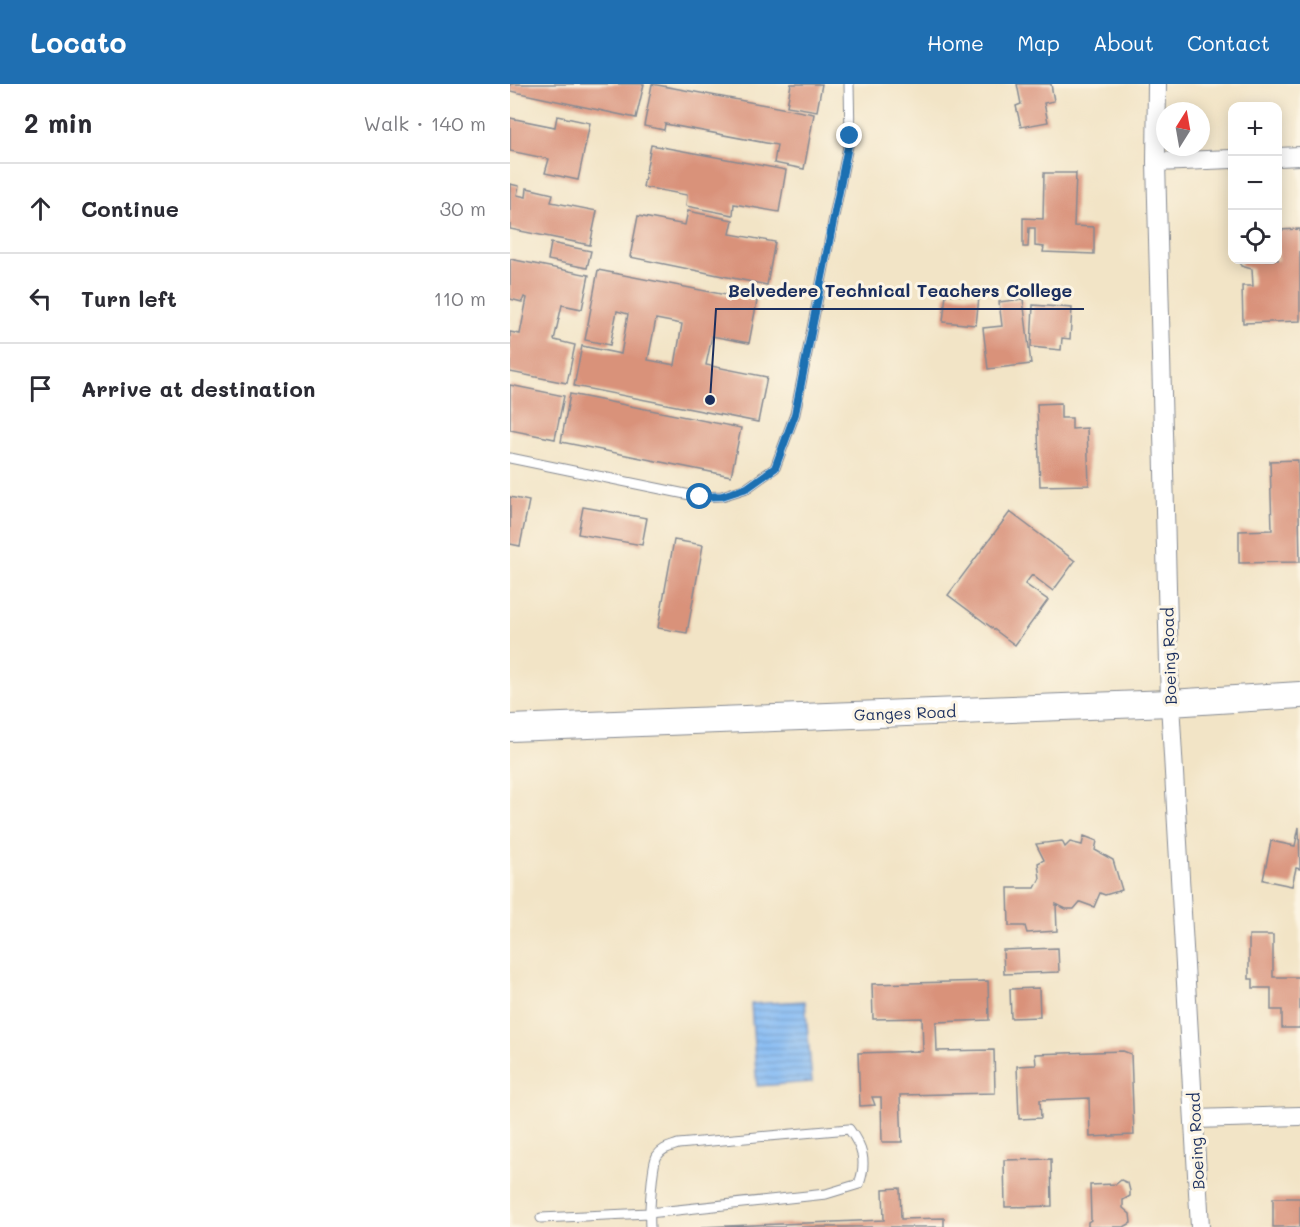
<!DOCTYPE html>
<html lang="en">
<head>
<meta charset="utf-8">
<style>
  body { margin:0; font-family:Mali,sans-serif; background:#f2f2f3; color:#2b2b33 }
  .controls { position:absolute; right:18px; top:18px; display:grid; overflow:hidden; border-radius:12px; box-shadow:0 3px 15px #0003 }
  .controls button { width:54px; height:54px; display:grid; place-items:center; padding:0; border:0; border-bottom:2px solid #e1e1e2; background:#fff; color:#2b2b33; font:30px sans-serif }
  .compass { position:absolute; left:646px; top:18px; width:54px; height:54px; border-radius:50%; background:#fff; box-shadow:0 3px 15px #0003; rotate:11deg }
  .stop { position:absolute; width:18px; height:18px; margin:-14px; border:4px solid #1f6fb2; border-radius:50%; background:#fff }
  .stop.end { background:#1f6fb2; border-color:#fff; box-shadow:0 2px 6px #0008 }
  .list { margin:0; padding:0; list-style:none }
  h2 { display:flex; justify-content:space-between; align-items:center; height:78px; margin:0; padding:0 24px; font-size:26px }
  h2 small { font-size:20px; font-weight:400; color:#7c7c81 }
  .list li { display:grid; grid-template-columns:39px 1fr auto; gap:18px; align-items:center; box-sizing:border-box; height:90px; padding:0 24px; border-top:2px solid #e1e1e2 }
  .list b { display:block; font-size:22px; white-space:nowrap }
  .list em { font-size:20px; font-style:normal; color:#7c7c81 }
  .icon { flex:none; width:33px; height:33px; fill:none; stroke:currentColor; stroke-width:2; stroke-linecap:round; stroke-linejoin:round }
  .map { position:relative; flex:none; width:790px; height:1143px; overflow:hidden }
  header { display:flex; align-items:center; gap:36px; box-sizing:border-box; height:84px; padding:0 30px; background:#1f6fb2; color:#fff }
  header strong { font-size:28px }
  nav { display:flex; gap:33px; margin-inline-start:auto; font-size:21px }
  main { display:flex }
  aside { flex:1; background:#fff }
  .map>svg:first-child { display:block }
  .water { fill:url(#water-rules); stroke:#5075a9; stroke-width:1.5 }
  .building { fill:#d9927a; fill-rule:evenodd }
  .lines { fill:none; stroke-linecap:round; stroke-linejoin:round }
  .lane-casing { stroke:#868a92; stroke-width:11 }
  .street-casing { stroke:#868a92; stroke-width:20 }
  .secondary-casing { stroke:#868a92; stroke-width:28 }
  .lane { stroke:#fff; stroke-width:9 }
  .street { stroke:#fff; stroke-width:18 }
  .secondary { stroke:#fff; stroke-width:26 }
  .route { stroke:#1f6fb2; stroke-width:8 }
  .labels { text-anchor:middle; stroke-width:6; stroke-linejoin:round; paint-order:stroke }
  .street-label { font-size:16px; fill:#1b2f5e; stroke:#fcf5e5 }
  .leader { fill:none; stroke:#1b2f5e; stroke-width:2 }
  .callout-dot { fill:#1b2f5e; stroke:#fcf5e5; stroke-width:2 }
  .callout-label { font-size:18px; text-anchor:middle; font-weight:bold; fill:#1b2f5e; stroke:#fcf5e5; stroke-width:6; stroke-linejoin:round; paint-order:stroke }
</style>
</head>
<body>
<header>
<strong>Locato</strong>
<nav><a>Home</a><a>Map</a><a>About</a><a>Contact</a></nav>
</header>
<main>
<aside>
<h2>2 min<small>Walk · 140 m</small></h2>
<ul class="list">
<li><svg class="icon" aria-label="ahead" viewBox="0 0 24 24"><path d="M12 20V5M6 11l6-6 6 6"/></svg><div><b>Continue</b></div><em>30 m</em></li>
<li><svg class="icon" aria-label="left" viewBox="0 0 24 24"><path d="M17 20v-9H6M10 6l-5 5 5 5"/></svg><div><b>Turn left</b></div><em>110 m</em></li>
<li><svg class="icon" aria-label="arrive" viewBox="0 0 24 24"><path d="M6 21V4h12l-3 4 3 4H6"/></svg><div><b>Arrive at destination</b></div></li>
</ul>
</aside>
<div class="map">
<svg width="790" height="1143" viewBox="0 0 790 1143">
  <defs>
    <pattern id="water-rules" width="6" height="5" patternUnits="userSpaceOnUse" patternTransform="scale(1.5)"><rect width="6" height="5" fill="#85bbf4"/><path d="M0 2.5h6" fill="none" stroke="#6c98c9"/></pattern>
  </defs>
  <rect width="100%" height="100%" fill="#fcf5e5"/>
  <filter id="ink" filterUnits="userSpaceOnUse"><feTurbulence type="fractalNoise" baseFrequency=".0167" numOctaves="2"/><feDisplacementMap in="SourceGraphic" scale="12" xChannelSelector="R" yChannelSelector="G"/><feConvolveMatrix kernelMatrix="1 2 1 2 8 2 1 2 1" color-interpolation-filters="sRGB"/></filter>
  <filter id="wash" filterUnits="userSpaceOnUse"><feTurbulence type="fractalNoise" baseFrequency=".008" numOctaves="4" result="noise"/><feDisplacementMap in="SourceGraphic" scale="24" xChannelSelector="R" yChannelSelector="G"/><feGaussianBlur stdDeviation="1.35" result="paint"/><feColorMatrix in="noise" values="0 0 0 0 0 0 0 0 0 0 0 0 0 0 0 0 0 1.4 0 .05"/><feComposite in="paint" operator="in"/></filter>
  <g filter="url(#wash)">
    <rect width="100%" height="100%" fill="#f2e4c6"/>
    <path class="water" d="M295,917l7,81 -55,4 -6,-82z"/>
    <g id="blocks">
      <path class="building" d="M0,0h134l-8,34 -126,-27z
        M142,0l162,30 -10,55 -30,-6 3,-18 -112,-21 -1,6 -20,-4z
        M281,0h31l-5,27 -30,-5z
        M507,0h34l3,17 -10,2 4,19 -27,5 -5,-21 5,-2z
        M47,32l33,7 -12,57 -33,-7 4,-14 -39,-8v-33l45,9z
        M141,61l135,25 -7,42 -45,-8 -1,11 -47,-9 1,-11 -44,-8z
        M534,89h32l-2,53 20,1v27l-51,-2 1,-5 -9,-1v-18h-6l-1,19h-5v-29l20,1z
        M0,100l9,2 -2,9 9,2 1,-9 26,6 -2,8 46,9 -7,34 -80,-16z
        M178,127l45,9 -3,14 45,8 -8,43 -137,-28 8,-41 47,9z
        M790,145v92l-57,2 -1,-37h11l-1,-17 -11,-3v-6h37v-30z
        M41,159l40,8 -4,17 -39,-8z
        M0,175l79,16 -7,34 -20,-4 -8,35 21,5 -8,38 -57,-11v-40l10,2 7,-36 -3,-1 -2,5 -12,-3z
        M88,186l159,31 -8,42 -37,-7 -6,29 61,12 -9,45 -184,-36 8,-40 39,8 7,-40 -11,-3 -7,34 -25,-5zM146,235l26,5 -7,41 -27,-5z
        M436,210l33,3 -3,28 -33,-3z
        M513,215l8,65 -43,5 -5,-41 19,-2 -3,-24z
        M523,221l39,3 -2,31 -8,-1 -1,12 -30,-3z
        M0,301l54,11 -9,43 -45,-9z
        M60,310l171,34 -10,48 -170,-34z
        M551,319v15h11v11l15,-1 2,57 -49,1 -3,-82z
        M788,376l2,102 -61,1v-32l33,-1 -2,-69z
        M0,413l19,4 -9,45 -10,-2z
        M73,423l64,11 -5,27 -64,-11z
        M500,428l65,49 -22,30 -21,-16 -7,9 23,16 -33,45 -67,-50z
        M164,456l29,5 -16,88 -29,-5z
        M789,743l1,42 -4,-1 -4,18 -29,-6 8,-39 24,5z
        M574,752l13,5 -2,9 18,10 9,30 -17,5 -5,-2 -6,14 -14,-5 -6,7h-8l-10,-5 1,27 -30,2 -2,-7h-16l-1,-38h27l5,-10 -2,-15 6,-3 -8,-16 26,-3 3,6 5,-5 12,3z
        M739,851h24v42h27v51h-18v-18h-11v-22h-18v-9h-4z
        M548,864l1,24 -55,2 -1,-24z
        M478,897l1,39 -53,2 1,29 57,-1 1,43 -95,2 2,47h-20l-1,-45h-9l3,8 -15,1 -2,-53 65,-2 -1,-33 -49,1 -1,-35z
        M529,904l1,29 -29,1 -1,-29z
        M613,967l8,3 3,81 -44,2 -1,-39 -49,2 1,18 -22,1 -2,-53 19,-1 -1,-11z
        M541,1075l1,47 -47,1 -1,-47z
        M611,1096l7,3 2,8v5l-7,4v8l7,6 1,9 -7,4h-36v-5l3,-2 -1,-35 26,-1z
        M390,1104l1,31 43,-1v9h-243l183,-7 -1,-31z
        M763,1114h27v29h-27z"/>
    </g>
  </g>
  <g filter="url(#ink)">
    <use href="#blocks" fill-opacity="0" stroke="#868a92" stroke-width="1.5"/>
    <g class="lines">
      <defs>
        <path id="lane" d="M0,374l190,39 22,-1 25,-8 28,-20 20,-54 55,-278 -1,-52
          M31,1134l108,-5 177,-19 33,-10c8,-22 4,-36 -10,-55l-171,15c-8,3 -16,4 -21,12 -5,8 -8,59 -7,71"/>
        <path id="street" d="M647,0l-1,78 14,541 30,524
          M768,73l22,-1
          M646,78l76,-3
          M685,1035l105,-3"/>
        <path id="secondary" d="M0,644l660,-25 130,-8"/>
      </defs>
      <use href="#lane" class="lane-casing"/>
      <use href="#street" class="street-casing"/>
      <use href="#secondary" class="secondary-casing"/>
      <use href="#lane" class="lane"/>
      <use href="#street" class="street"/>
      <use href="#secondary" class="secondary"/>
    </g>
  </g>
  <g class="lines" filter="url(#ink)">
    <path class="route" d="M190,413l22,-1 25,-8 28,-20 20,-54 55,-278"/>
  </g>
  <g class="labels">
    <g class="street-label">
      <text transform="translate(659 572) rotate(-92)" y="6">Boeing Road</text>
      <text transform="translate(395 629) rotate(-2)" y="6">Ganges Road</text>
      <text transform="translate(686 1057) rotate(-93)" y="6">Boeing Road</text>
    </g>
  </g>
  <path class="leader" d="M200 316L206 225H574"/>
  <circle class="callout-dot" cx="200" cy="316" r="6"/>
  <g class="callout-label">
    <text x="390" y="213">Belvedere Technical Teachers College</text>
  </g>
</svg>
<div class="controls">
<button>+</button>
<button>−</button>
<button><svg class="icon" aria-label="locate" viewBox="0 0 24 24"><circle cx="12" cy="12" r="6"/><path d="M12 2v4M12 18v4M2 12h4M18 12h4"/></svg></button>
</div>
<svg class="compass" viewBox="-18 -18 36 36"><path d="M0-13l5 13h-10z" fill="#e53935"/><path d="M0 13l5-13h-10z" fill="#7c7c81"/></svg>
<div class="stop" style="left:190px;top:413px"></div>
<div class="stop end" style="left:340px;top:52px"></div>
</div>
</main>
</body>
</html>
